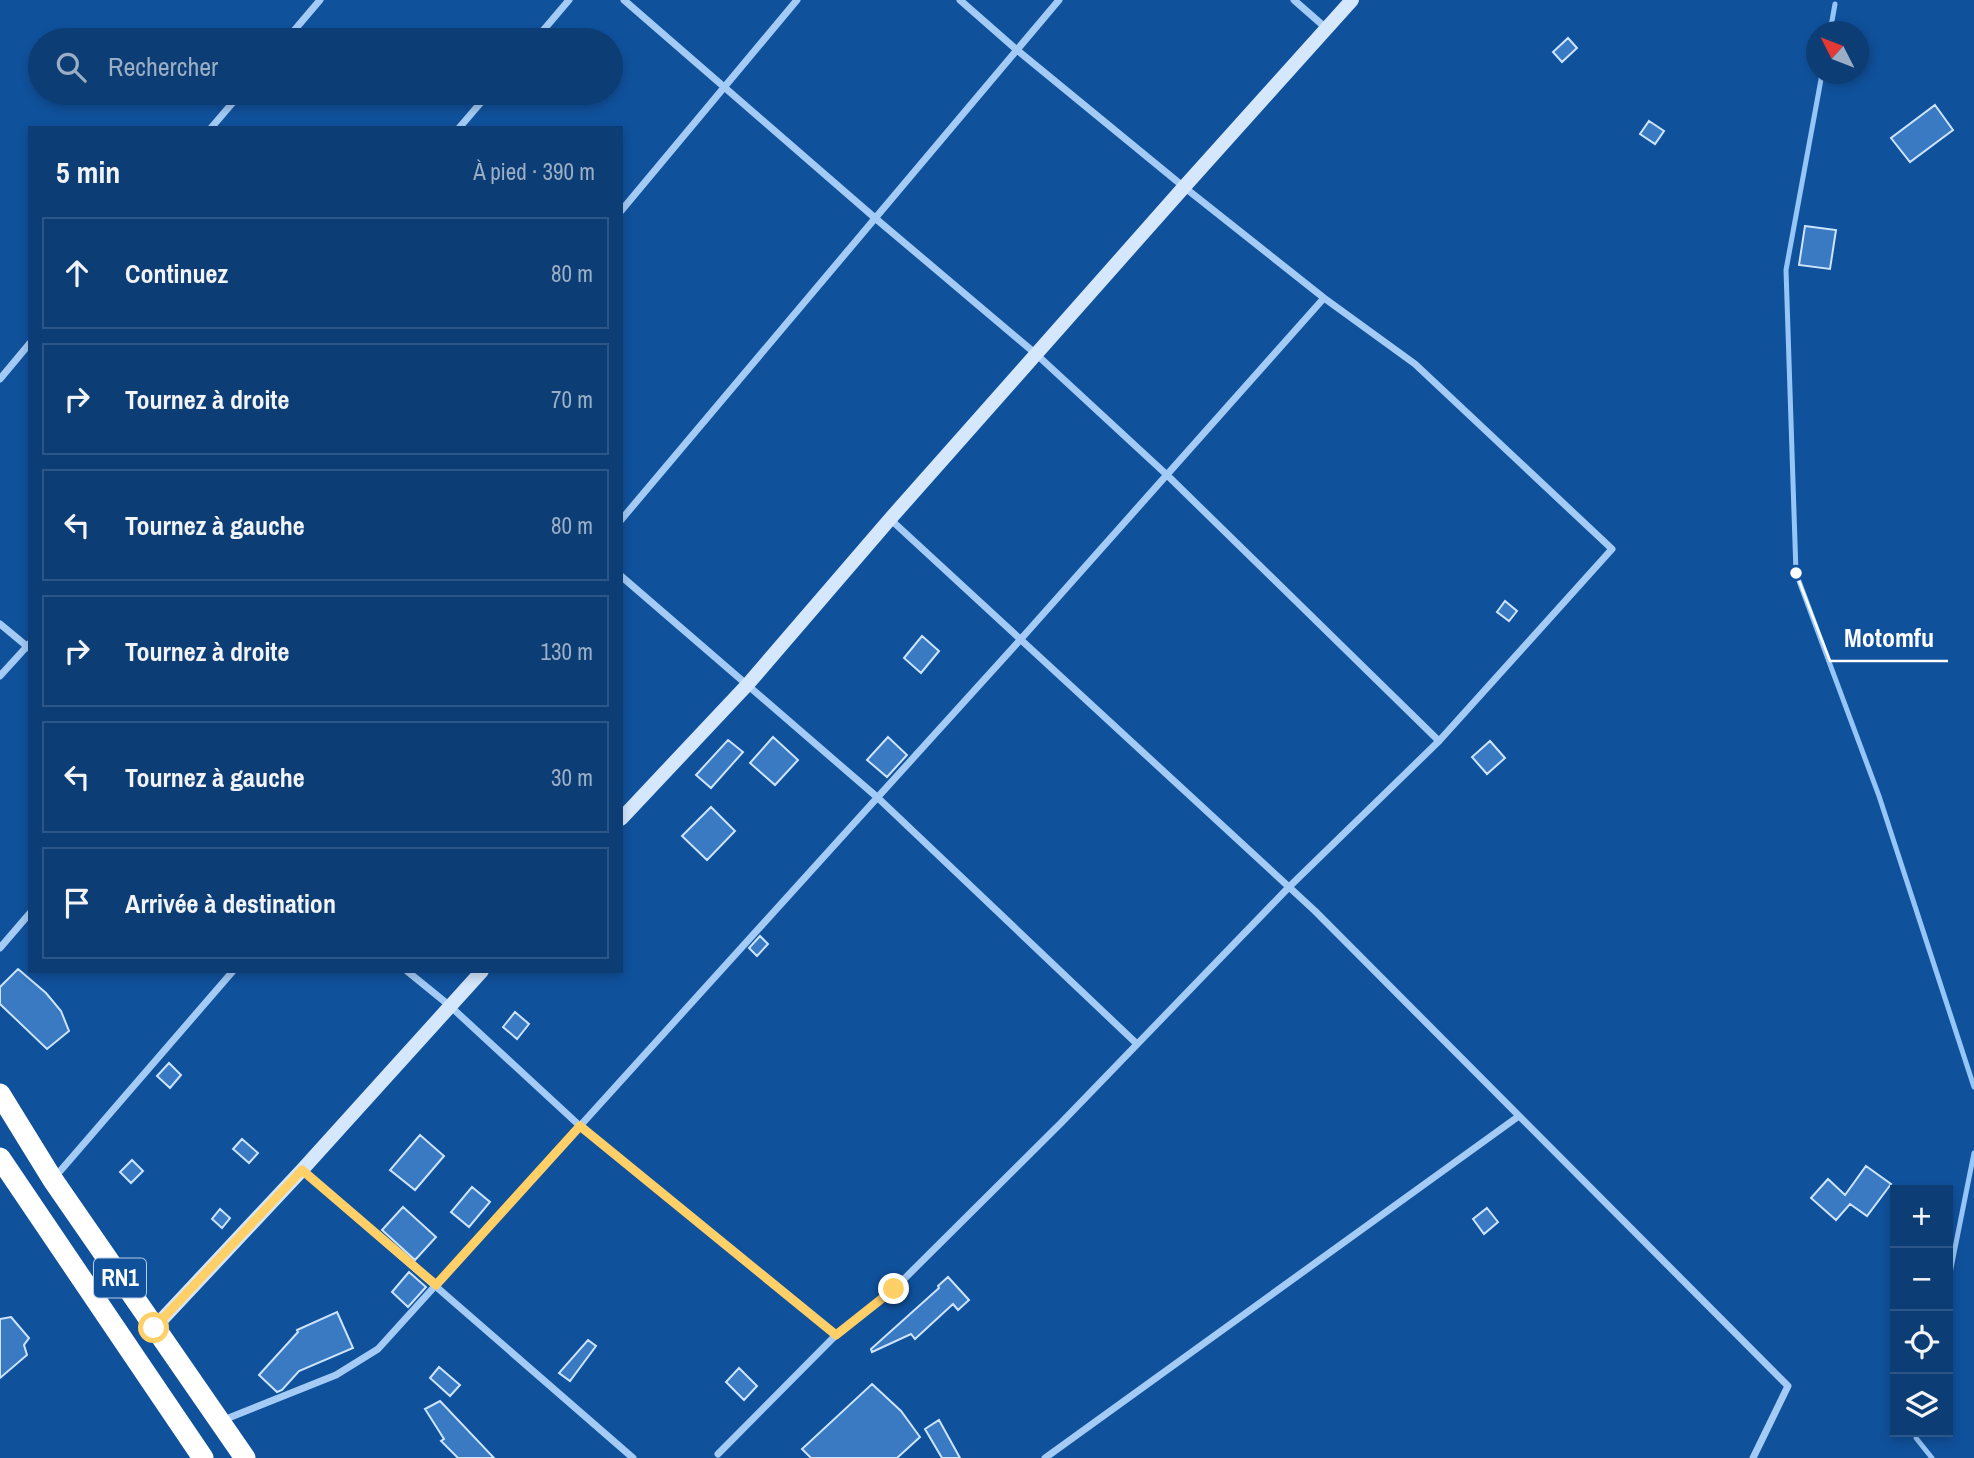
<!DOCTYPE html>
<html lang="fr">
<head>
<meta charset="utf-8">
<style>
  body { margin:0; font-family:"Archivo Narrow",sans-serif; background:#15447a; color:#f1f3f6 }
  .controls { position:absolute; right:21px; bottom:21px; display:grid; overflow:hidden; border-radius:0px; box-shadow:0 4px 10px #0003 }
  .controls button { width:63px; height:63px; display:grid; place-items:center; padding:0; border:0; border-bottom:2px solid #2c5687; background:#0c3d75; color:#f1f3f6; font:35px sans-serif }
  .compass { position:absolute; left:1806px; top:21px; width:63px; height:63px; border-radius:50%; background:#0c3d75; box-shadow:0 4px 10px #0003; rotate:312deg }
  .stop { position:absolute; width:21px; height:21px; margin:-16px; border:5px solid #ffcf68; border-radius:50%; background:#fff }
  .stop.end { background:#ffcf68; border-color:#fff; box-shadow:0 2px 7px #0008 }
  .list { margin:0; padding:0; list-style:none }
  h2 { display:flex; justify-content:space-between; align-items:center; height:91px; margin:0; padding:0 28px; font-size:30px }
  h2 small { font-size:23px; font-weight:400; color:#9aaec5 }
  .list li { display:grid; grid-template-columns:46px 1fr auto; gap:21px; align-items:center; box-sizing:border-box; height:112px; margin:0 14px 14px; padding:0 14px; border:2px solid #2c5687; border-radius:0px }
  .list b { display:block; font-size:26px; white-space:nowrap }
  .list em { font-size:23px; font-style:normal; color:#9aaec5 }
  .icon { flex:none; width:38px; height:38px; fill:none; stroke:currentColor; stroke-width:2; stroke-linecap:round; stroke-linejoin:round }
  .map { position:relative; flex:none; width:1974px; height:1458px; overflow:hidden }
  .search { position:absolute; background:#0c3d75; box-shadow:0 4px 10px #0003; left:28px; top:28px; width:595px; height:77px; display:flex; align-items:center; gap:18px; box-sizing:border-box; padding:0 24px; border-radius:38px; color:#9aaec5; font-size:26px }
  .panel { position:absolute; background:#0c3d75; box-shadow:0 4px 10px #0003; left:28px; top:126px; width:595px; height:847px; border-radius:0px }
  .map>svg:first-child { display:block }
  .lines { fill:none; stroke-linecap:round; stroke-linejoin:round }
  .stream { stroke:#96c6f8; stroke-width:5 }
  .building { fill:#397ac3; stroke:#cde4fe; stroke-width:2 }
  .street { stroke:#a4cbf5; stroke-width:7 }
  .secondary { stroke:#d5e7fd; stroke-width:14 }
  .highway { stroke:#fff; stroke-width:21 }
  .route { stroke:#ffcf68; stroke-width:9 }
  .labels { text-anchor:middle; stroke-width:5; stroke-linejoin:round; paint-order:stroke }
  .shield { fill:#10519c; stroke:#b7cbe1; stroke-width:2 }
  .shield-label { font-size:23px; font-weight:bold; fill:#fff }
  .leader { fill:none; stroke:#fff; stroke-width:2.5 }
  .callout-dot { fill:#fff; stroke:#10519c; stroke-width:2.5 }
  .callout-label { font-size:26px; text-anchor:middle; font-weight:bold; fill:#fff; stroke:#10519c; stroke-width:5; stroke-linejoin:round; paint-order:stroke }
</style>
</head>
<body>
<div class="map">
<svg width="1974" height="1458" viewBox="0 0 1974 1458">
  <rect width="100%" height="100%" fill="#10519c"/>
  <g class="lines">
    <path class="stream" d="M1830,32l5,-28
      M1822,74l-36,196 10,303 83,223 95,291
      M1948,1283l26,-130
      M1918,1432l-2,6 16,20"/>
  </g>
  <path class="building" d="M1568,38l9,10 -15,14 -9,-10z
    M1935,105l18,25 -43,32 -19,-24z
    M1649,121l15,10 -9,13 -15,-10z
    M1805,226l31,4 -6,39 -31,-4z
    M1505,601l12,10 -8,10 -12,-9z
    M922,636l17,15 -18,22 -17,-15z
    M773,737l25,23 -23,25 -25,-22z
    M888,737l19,18 -20,22 -20,-17z
    M728,740l15,12 -32,36 -15,-13z
    M1490,741l15,17 -18,16 -15,-17z
    M711,807l24,24 -28,29 -25,-24z
    M760,936l8,8 -11,12 -8,-8z
    M18,969l28,24 15,18 8,20 -22,18 -47,-45v-17z
    M515,1012l14,12 -12,15 -14,-12z
    M169,1063l12,12 -11,13 -13,-12z
    M420,1135l24,21 -29,34 -25,-20z
    M242,1139l16,14 -9,10 -16,-14z
    M132,1160l11,11 -12,12 -11,-11z
    M1866,1166l25,18 -24,32 -17,-12 -14,16 -25,-22 17,-19 17,16z
    M472,1187l18,15 -21,25 -18,-15z
    M403,1207l33,30 -21,23 -33,-30z
    M1487,1208l11,14 -14,12 -11,-15z
    M220,1209l10,9 -8,10 -10,-9z
    M409,1272l17,15 -18,20 -16,-15z
    M948,1277l21,23 -11,10 -5,-6 -38,35 -4,-5 -39,18 -1,-3 68,-61 -1,-2z
    M337,1312l16,36 -54,23 -17,19 -5,2 -18,-17 39,-43 -1,-2z
    M11,1317l18,21 -5,7 3,10 -27,23v-59z
    M588,1340l8,6 -26,35 -11,-8z
    M439,1367l21,18 -10,11 -20,-18z
    M739,1368l18,18 -13,14 -18,-18z
    M872,1384l29,27 19,26 -23,21h-86l-9,-9z
    M440,1401l54,57h-36l-17,-17 3,-2 -19,-30z
    M939,1420l21,38h-18l-17,-29z"/>
  <g class="lines">
    <path class="street" d="M624,0l251,218 161,136 131,121 272,266
      M1294,0l32,28
      M286,40l34,-40
      M535,40l34,-40
      M211,128l30,-35
      M459,128l30,-35
      M621,211l176,-211
      M0,379l30,-36
      M890,519l425,392 473,475 -35,72
      M621,520l438,-520
      M621,576l256,221 260,247
      M0,624l29,24
      M0,676l30,-33
      M0,948l30,-35
      M407,971l43,35 130,120 256,209
      M302,1170l331,288
      M55,1177l178,-206
      M221,1421l115,-46 42,-26 642,-709 304,-342
      M718,1454l118,-119 58,-46 167,-166 228,-236 150,-146 173,-192 -197,-185 -91,-66 -140,-111 -167,-137 -57,-50
      M1045,1458l474,-342"/>
    <path class="secondary" d="M621,819l127,-135 142,-165 294,-332 168,-187
      M154,1328l148,-158 180,-199"/>
    <path class="highway" d="M0,1094l53,86 192,278
      M0,1158l203,300"/>
  </g>
  <g class="lines">
    <path class="route" d="M154,1328l148,-158 134,115 144,-159 256,209 58,-46"/>
  </g>
  <g class="labels">
    <rect class="shield" x="94" y="1258.5" width="52" height="39" rx="5"/>
    <g class="shield-label">
      <text x="120" y="1286">RN1</text>
    </g>
  </g>
  <path class="leader" d="M1796 573L1830 661H1948"/>
  <circle class="callout-dot" cx="1796" cy="573" r="7"/>
  <g class="callout-label">
    <text x="1889" y="647">Motomfu</text>
  </g>
</svg>
<div class="controls">
<button>+</button>
<button>−</button>
<button><svg class="icon" aria-label="locate" viewBox="0 0 24 24"><circle cx="12" cy="12" r="6"/><path d="M12 2v4M12 18v4M2 12h4M18 12h4"/></svg></button>
<button><svg class="icon" aria-label="layers" viewBox="0 0 24 24"><path d="M12 4l9 5-9 5-9-5zM3 14l9 5 9-5"/></svg></button>
</div>
<svg class="compass" viewBox="-18 -18 36 36"><path d="M0-13l5 13h-10z" fill="#e53935"/><path d="M0 13l5-13h-10z" fill="#9aaec5"/></svg>
<div class="stop" style="left:154px;top:1328px"></div>
<div class="stop end" style="left:894px;top:1289px"></div>
<div class="search"><svg class="icon" aria-label="search" viewBox="0 0 24 24"><circle cx="10" cy="10" r="6"/><path d="M15 15l6 6"/></svg>Rechercher</div>
<section class="panel">
<h2>5 min<small>À pied · 390 m</small></h2>
<ul class="list">
<li><svg class="icon" aria-label="ahead" viewBox="0 0 24 24"><path d="M12 20V5M6 11l6-6 6 6"/></svg><div><b>Continuez</b></div><em>80 m</em></li>
<li><svg class="icon" aria-label="right" viewBox="0 0 24 24"><path d="M7 20v-9h11M14 6l5 5-5 5"/></svg><div><b>Tournez à droite</b></div><em>70 m</em></li>
<li><svg class="icon" aria-label="left" viewBox="0 0 24 24"><path d="M17 20v-9H6M10 6l-5 5 5 5"/></svg><div><b>Tournez à gauche</b></div><em>80 m</em></li>
<li><svg class="icon" aria-label="right" viewBox="0 0 24 24"><path d="M7 20v-9h11M14 6l5 5-5 5"/></svg><div><b>Tournez à droite</b></div><em>130 m</em></li>
<li><svg class="icon" aria-label="left" viewBox="0 0 24 24"><path d="M17 20v-9H6M10 6l-5 5 5 5"/></svg><div><b>Tournez à gauche</b></div><em>30 m</em></li>
<li><svg class="icon" aria-label="arrive" viewBox="0 0 24 24"><path d="M6 21V4h12l-3 4 3 4H6"/></svg><div><b>Arrivée à destination</b></div></li>
</ul>
</section>
</div>
</body>
</html>
